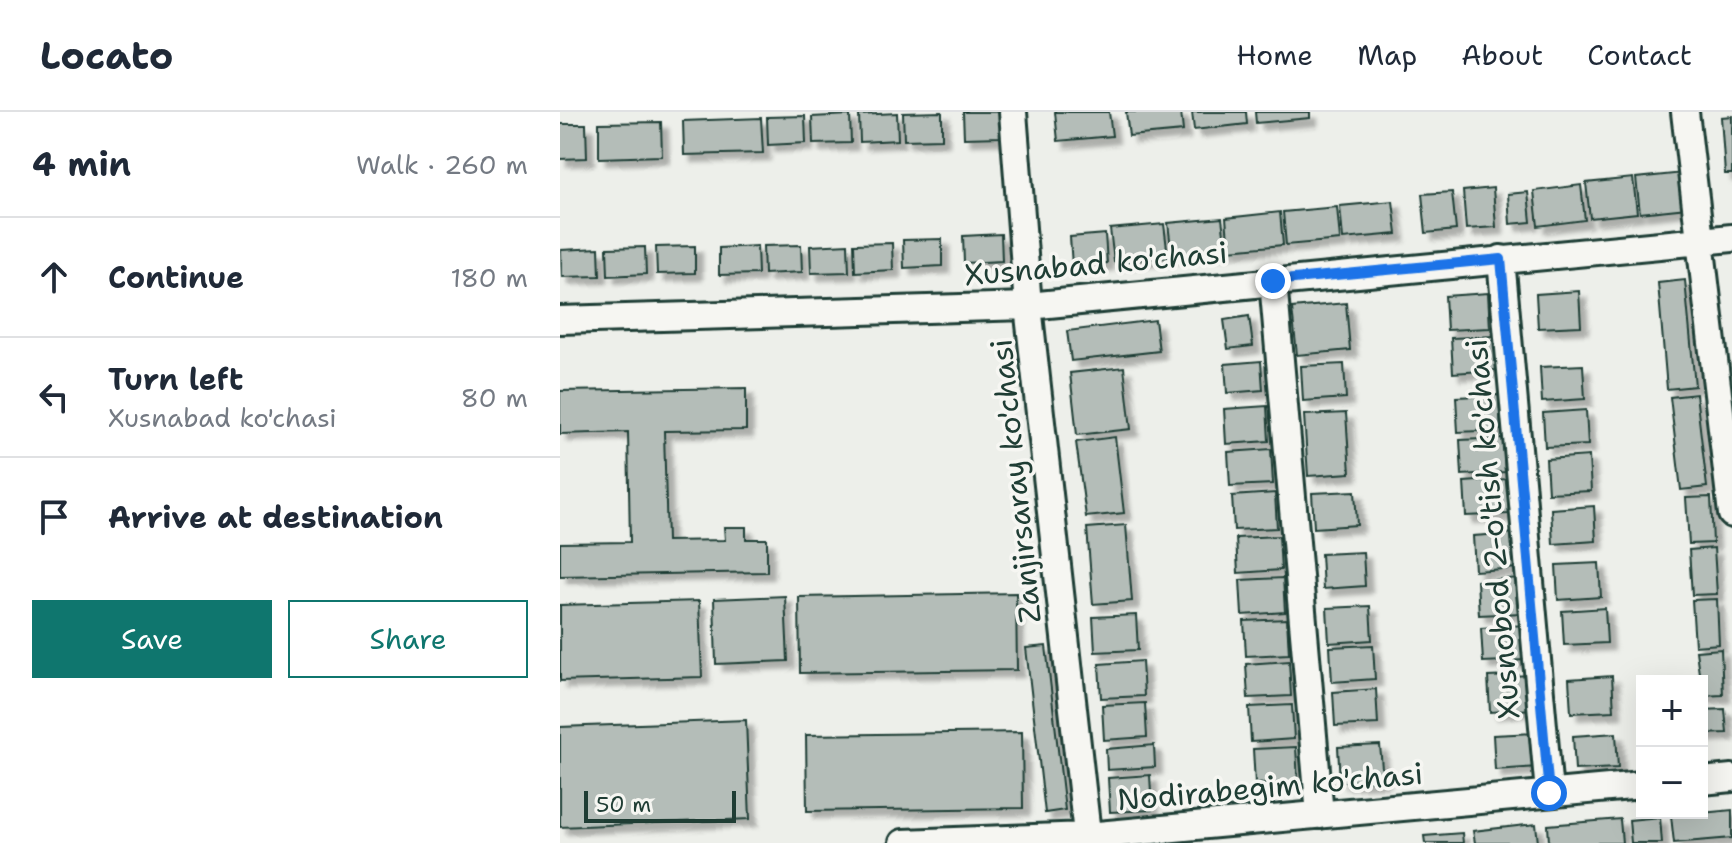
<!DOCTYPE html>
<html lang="en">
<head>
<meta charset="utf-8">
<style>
  body { margin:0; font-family:"Shantell Sans",sans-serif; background:#f2f2f3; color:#1f2937 }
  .controls { position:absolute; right:24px; bottom:24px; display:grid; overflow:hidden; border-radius:0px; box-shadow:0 8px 32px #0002 }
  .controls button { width:72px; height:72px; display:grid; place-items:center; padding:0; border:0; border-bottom:2px solid #e0e1e3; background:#fff; color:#1f2937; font:40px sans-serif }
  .scale { position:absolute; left:24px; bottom:20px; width:152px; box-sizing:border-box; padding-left:8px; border:4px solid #1f3d34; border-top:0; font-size:22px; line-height:28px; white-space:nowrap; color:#1f3d34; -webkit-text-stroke:6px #f6f6f2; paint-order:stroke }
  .stop { position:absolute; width:24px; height:24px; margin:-18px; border:6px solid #1a73e8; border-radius:50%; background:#fff }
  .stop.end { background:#1a73e8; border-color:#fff; box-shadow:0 2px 8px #0008 }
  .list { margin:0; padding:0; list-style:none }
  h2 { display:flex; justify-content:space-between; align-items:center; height:104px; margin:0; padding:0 32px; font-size:34px }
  h2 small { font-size:26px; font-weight:400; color:#747a83 }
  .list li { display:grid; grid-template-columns:52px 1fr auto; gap:24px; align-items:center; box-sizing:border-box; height:120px; padding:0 32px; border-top:2px solid #e0e1e3 }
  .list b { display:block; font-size:30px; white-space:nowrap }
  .list p { margin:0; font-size:26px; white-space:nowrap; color:#747a83 }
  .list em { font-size:26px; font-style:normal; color:#747a83 }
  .actions { display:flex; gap:16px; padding:24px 32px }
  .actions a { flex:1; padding:18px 0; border:2px solid #0f766e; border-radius:0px; text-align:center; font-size:28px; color:#0f766e }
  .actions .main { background:#0f766e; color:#fff }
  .icon { flex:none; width:44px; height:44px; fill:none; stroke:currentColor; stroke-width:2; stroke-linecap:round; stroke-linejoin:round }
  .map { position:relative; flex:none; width:1172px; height:731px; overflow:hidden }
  header { display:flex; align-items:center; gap:48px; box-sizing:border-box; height:112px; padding:0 40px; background:#fff; border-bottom:2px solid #e0e1e3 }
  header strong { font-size:38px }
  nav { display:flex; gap:44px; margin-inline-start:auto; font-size:28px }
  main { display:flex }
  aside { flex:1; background:#fff }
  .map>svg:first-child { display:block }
  .building { fill:#b4bdb8; stroke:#1f3d34; stroke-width:2; filter:url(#shadow) }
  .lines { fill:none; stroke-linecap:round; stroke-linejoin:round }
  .minor-casing { stroke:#1f3d34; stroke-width:32 }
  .minor { stroke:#f6f6f2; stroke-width:26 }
  .route { stroke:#1a73e8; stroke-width:10 }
  .labels { text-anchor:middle; stroke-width:7; stroke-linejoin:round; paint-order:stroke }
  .street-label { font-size:30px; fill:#1f3d34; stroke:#f6f6f2 }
</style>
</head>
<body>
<header>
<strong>Locato</strong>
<nav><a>Home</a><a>Map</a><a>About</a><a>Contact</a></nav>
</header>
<main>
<aside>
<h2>4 min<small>Walk · 260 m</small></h2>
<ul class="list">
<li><svg class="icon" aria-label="ahead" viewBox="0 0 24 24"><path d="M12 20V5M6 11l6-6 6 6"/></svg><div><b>Continue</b></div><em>180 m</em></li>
<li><svg class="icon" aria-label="left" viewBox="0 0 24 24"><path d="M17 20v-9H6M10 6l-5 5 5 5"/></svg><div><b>Turn left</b><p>Xusnabad ko'chasi</p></div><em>80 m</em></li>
<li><svg class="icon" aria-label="arrive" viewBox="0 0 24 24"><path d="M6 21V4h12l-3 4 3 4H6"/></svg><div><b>Arrive at destination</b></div></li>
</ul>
<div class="actions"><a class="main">Save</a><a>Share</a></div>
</aside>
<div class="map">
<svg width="1172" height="731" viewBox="0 0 1172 731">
  <defs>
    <filter id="shadow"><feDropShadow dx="7" dy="7" stdDeviation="2" flood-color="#0004"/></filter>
  </defs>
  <rect width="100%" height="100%" fill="#edefea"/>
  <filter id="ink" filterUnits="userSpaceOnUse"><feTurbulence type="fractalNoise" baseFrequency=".0125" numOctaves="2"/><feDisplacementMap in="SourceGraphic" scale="16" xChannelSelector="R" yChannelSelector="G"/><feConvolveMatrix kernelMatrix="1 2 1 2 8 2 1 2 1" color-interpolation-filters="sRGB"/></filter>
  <g filter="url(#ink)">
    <path class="building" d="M382,0v27l-38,1 -1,-27z
      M403,0h38l1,25 -38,1z
      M495,0h54l3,24 -54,5z
      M566,0h55l2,19 -54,5z
      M632,0h54l1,12 -53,6z
      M695,0h55v6l-54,5z
      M337,1l1,27 -38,2 -1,-27z
      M290,3l1,28 -38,1 -1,-27z
      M245,4l1,27 -38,2 -1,-28z
      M1172,4v58h-7l-4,-57z
      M201,6l2,35 -79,2 -1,-34z
      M101,10l1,34 -63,2v-35z
      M0,12h26l1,34 -27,1z
      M1123,61l4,35 -47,5 -4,-35z
      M1073,66l4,35 -47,5 -4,-35z
      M1021,73l4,35 -47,6 -4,-35z
      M933,76l3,39 -30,2 -3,-38z
      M892,80l4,38 -30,3 -4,-39z
      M968,80l3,30 -21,2 -2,-30z
      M833,89l4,33 -54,5 -3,-33z
      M777,95l3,33 -54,5 -3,-33z
      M720,100l3,33 -54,5 -3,-32z
      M662,106l4,32 -54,6 -4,-33z
      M604,112l4,33 -54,5 -4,-33z
      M441,122l1,27 -38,2 -1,-27z
      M545,122l2,29 -35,3 -2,-29z
      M382,127v27l-38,2 -1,-28z
      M332,131l1,27 -38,2 -1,-28z
      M288,132l1,28 -38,1 -1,-27z
      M241,133l1,27 -38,2 -1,-28z
      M135,134v27l-38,1 -1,-27z
      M197,134l1,28 -39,1v-27z
      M85,135l1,27 -38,2 -1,-28z
      M39,136l1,28 -38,1 -1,-27z
      M1125,168l10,106 -28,3 -9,-106z
      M1019,179l2,35 -43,2 -2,-34z
      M928,181l2,35 -43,2 -2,-34z
      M786,191l4,47 -53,5 -5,-47z
      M689,204l4,30 -25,3 -4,-29z
      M595,208l4,31 -88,10 -4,-30z
      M934,224l2,34 -43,3 -2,-35z
      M701,249l2,29 -36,3 -2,-29z
      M784,252l2,34 -43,3 -2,-35z
      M1023,253l2,34 -43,3 -2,-35z
      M564,255l7,62 -54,6 -7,-62z
      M186,276v42l-82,1 3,110 58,-1 -1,-13h22v12h21v33l-207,4v-33l70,-1 -2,-110 -68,2v-43z
      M1136,282l11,93 -26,3 -11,-93z
      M939,283l2,35 -43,2 -2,-35z
      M707,294l2,35 -43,3 -2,-35z
      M1026,298l2,35 -43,2 -2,-34z
      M786,301l4,60 -42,3 -4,-61z
      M555,325l9,76 -38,4 -10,-75z
      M943,326l2,34 -43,3 -2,-35z
      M711,337l2,35 -43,2 -2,-34z
      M1029,344l2,35 -43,2 -2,-34z
      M947,367l2,35 -43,2 -2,-34z
      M795,379l2,34 -43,3 -2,-35z
      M715,381l2,35 -43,2 -2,-34z
      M1151,385l2,46 -24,1 -3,-46z
      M1034,394l2,35 -43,3 -2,-35z
      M566,413l6,76 -39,3 -6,-76z
      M956,421l2,35 -43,3 -2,-35z
      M719,424l2,34 -43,3 -2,-35z
      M1154,436l3,46 -25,1 -3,-45z
      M803,440l2,34 -42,3 -2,-35z
      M1039,451l2,34 -43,3 -2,-35z
      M723,466l2,34 -43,3 -2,-35z
      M960,466l2,35 -43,2 -2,-34z
      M456,481l1,77 -217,3 -1,-76z
      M225,484l3,65 -72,3 -2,-65z
      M1157,487l2,45 -24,2 -3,-46z
      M139,489l3,76 -142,4v-76z
      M810,494l2,34 -43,3 -2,-35z
      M1045,496l2,35 -43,2 -2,-34z
      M576,503l2,35 -43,2 -2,-35z
      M727,507l2,35 -43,2 -2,-35z
      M964,513l2,35 -43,2 -2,-34z
      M813,533l2,34 -43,3 -2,-35z
      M486,534l19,164 -20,3 -19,-165z
      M1161,537l2,46 -21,1 -6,-45z
      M582,549l2,35 -43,2 -2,-34z
      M729,549l2,35 -43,2 -2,-34z
      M971,563l2,34 -43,3 -2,-35z
      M1052,564l2,35 -43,2 -2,-34z
      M816,577l2,35 -43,2 -2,-34z
      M585,591l2,34 -43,3 -2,-35z
      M732,593l2,34 -43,3 -2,-35z
      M1165,597l2,24 -25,1v-24z
      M186,608l4,99 -190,8v-100z
      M462,620l1,76 -216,3 -1,-76z
      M976,621l2,34 -43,3 -2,-35z
      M1056,621l2,35 -43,2 -2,-34z
      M594,633l1,22 -48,3 -1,-21z
      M820,633l3,35 -43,2 -2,-35z
      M736,635l2,35 -43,2 -2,-35z
      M590,663l2,35 -42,2 -2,-34z
      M1172,698v28l-58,5 -3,-27z
      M1100,705l2,26h-31l-2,-23z
      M1060,707l2,24h-73l-1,-18z
      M976,712l2,19h-63l-2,-12z
      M902,721l1,10h-38l-1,-7z"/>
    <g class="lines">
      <defs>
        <path id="minor" d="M453,0l15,194 60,537
          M1125,0l47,402
          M941,147l48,534
          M713,169l47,534
          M0,208l468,-14 704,-68
          M1142,669l30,-3
          M343,731l184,-7 555,-51"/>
      </defs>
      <use href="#minor" class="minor-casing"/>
      <use href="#minor" class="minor"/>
    </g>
  </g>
  <g class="lines" filter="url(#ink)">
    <path class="route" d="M713,169l228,-22 48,534"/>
  </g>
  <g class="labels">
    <g class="street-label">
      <text transform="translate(536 152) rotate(-5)" y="10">Xusnabad ko'chasi</text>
      <text transform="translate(456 369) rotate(-96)" y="10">Zanjirsaray ko'chasi</text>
      <text transform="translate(933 417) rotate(-95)" y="10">Xusnobod 2-o'tish ko'chasi</text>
      <text transform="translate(710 675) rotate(-5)" y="10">Nodirabegim ko'chasi</text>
    </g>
  </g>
</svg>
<div class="controls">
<button>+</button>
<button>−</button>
</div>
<div class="scale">50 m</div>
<div class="stop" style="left:989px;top:681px"></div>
<div class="stop end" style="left:713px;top:169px"></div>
</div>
</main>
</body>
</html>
